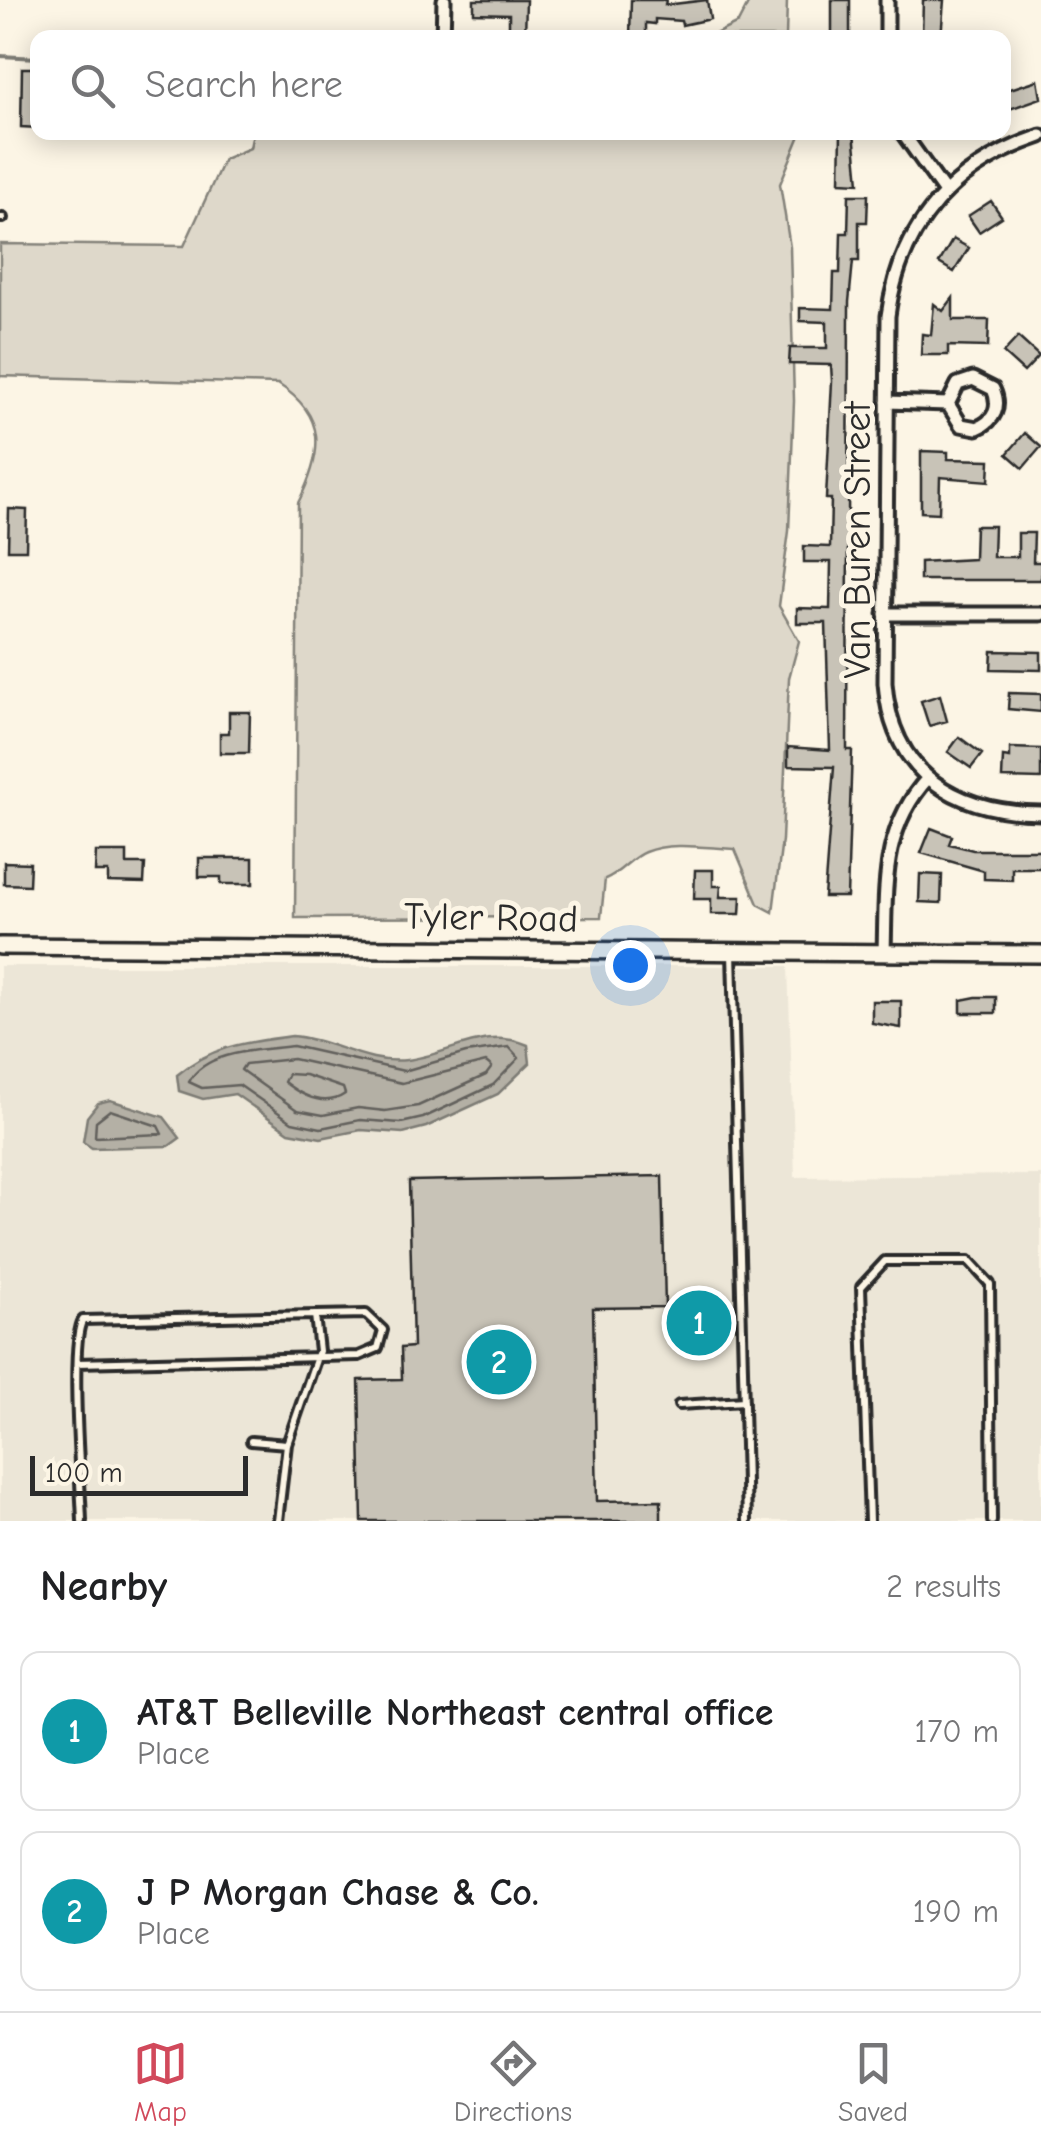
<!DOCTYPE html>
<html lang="en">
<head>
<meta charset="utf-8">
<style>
  body { margin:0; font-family:"Comic Neue",sans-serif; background:#f6f6f6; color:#202124 }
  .scale { position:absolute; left:30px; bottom:25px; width:218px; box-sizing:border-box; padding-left:10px; border:5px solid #2b2b2b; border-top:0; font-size:28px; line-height:35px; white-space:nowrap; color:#2b2b2b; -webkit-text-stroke:8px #fcf5e5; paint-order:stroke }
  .you { position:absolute; left:630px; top:965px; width:35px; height:35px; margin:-25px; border:8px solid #fff; border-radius:50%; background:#1a73e8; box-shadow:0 0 0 15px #1a73e833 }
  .badge { display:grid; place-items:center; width:65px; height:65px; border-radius:50%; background:#d1495b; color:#fff; font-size:32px; font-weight:700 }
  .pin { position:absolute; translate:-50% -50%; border:5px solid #fff; box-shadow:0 2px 10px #0006 }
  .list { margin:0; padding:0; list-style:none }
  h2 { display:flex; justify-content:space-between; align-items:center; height:130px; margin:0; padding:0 40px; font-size:42px }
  h2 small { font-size:32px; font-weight:400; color:#757577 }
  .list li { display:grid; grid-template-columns:65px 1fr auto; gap:30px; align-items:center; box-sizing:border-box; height:160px; margin:0 20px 20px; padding:0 20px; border:2px solid #e0e0e0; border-radius:20px }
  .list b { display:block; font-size:38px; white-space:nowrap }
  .list p { margin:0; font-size:32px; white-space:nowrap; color:#757577 }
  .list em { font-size:32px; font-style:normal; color:#757577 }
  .icon { flex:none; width:55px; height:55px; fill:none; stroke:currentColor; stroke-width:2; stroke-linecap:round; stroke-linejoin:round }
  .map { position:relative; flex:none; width:1041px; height:1521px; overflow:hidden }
  .search { position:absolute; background:#fff; box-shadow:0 5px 25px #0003; left:30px; right:30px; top:30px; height:110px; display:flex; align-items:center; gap:25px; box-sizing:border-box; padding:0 35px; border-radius:20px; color:#757577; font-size:38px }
  .sheet { height:490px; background:#fff }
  nav { display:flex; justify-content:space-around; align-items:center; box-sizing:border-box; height:140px; border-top:2px solid #e0e0e0; background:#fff; font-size:28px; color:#757577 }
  nav a { display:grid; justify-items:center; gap:5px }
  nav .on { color:#d1495b }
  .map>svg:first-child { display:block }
  .built { fill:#ece6d7 }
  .green { fill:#ded8ca; stroke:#84827a; stroke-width:2.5 }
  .water { fill:#b4b0a5; stroke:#7d7b74; stroke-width:2.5 }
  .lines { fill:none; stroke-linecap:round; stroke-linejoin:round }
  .shore { stroke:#62605c; stroke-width:2.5 }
  .stream { stroke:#7d7b74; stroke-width:4 }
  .building { fill:#c8c3b7; stroke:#2b2b2b; stroke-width:2.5 }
  .service-casing { stroke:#2b2b2b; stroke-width:14 }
  .minor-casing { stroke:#2b2b2b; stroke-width:19 }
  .tertiary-casing { stroke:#2b2b2b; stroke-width:22 }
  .service { stroke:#fcf5e5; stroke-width:6 }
  .minor { stroke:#fcf5e5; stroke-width:11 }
  .tertiary { stroke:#fcf5e5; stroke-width:15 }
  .labels { text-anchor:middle; stroke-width:10; stroke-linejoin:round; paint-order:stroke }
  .street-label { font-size:38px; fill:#2b2b2b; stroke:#fcf5e5 }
</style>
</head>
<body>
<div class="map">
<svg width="1041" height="1521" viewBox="0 0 1041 1521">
  <rect width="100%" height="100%" fill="#fcf5e5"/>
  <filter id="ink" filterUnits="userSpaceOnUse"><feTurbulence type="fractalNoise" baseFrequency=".01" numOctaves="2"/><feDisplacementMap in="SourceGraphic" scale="20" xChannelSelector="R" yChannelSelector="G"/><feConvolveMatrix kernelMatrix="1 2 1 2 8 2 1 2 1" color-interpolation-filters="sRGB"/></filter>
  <g filter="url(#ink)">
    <path class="built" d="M0,966h788l7,211 246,-2v346h-1041z"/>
    <path class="green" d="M750,0h37l-1,37h-77l29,-14z
      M253,133h548l-21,51 10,63 4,154 -5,130 -10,75 20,35 -10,37 -7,162 -9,72 -15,-8 -23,-55c-28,-1 -64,-8 -90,3 -15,6 -23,20 -40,27l-4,38 -306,1 3,-415c25,-50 30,-87 -20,-119l-278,-8v-132l184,2 40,-87 26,-11z"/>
    <path class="water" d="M292,1036c39,3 75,29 115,24 42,-5 79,-34 121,-15l2,18 -32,31 -72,33 -23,6 -42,-3 -40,8 -32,-6 -54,-38 -32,5 -24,-8 -2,-16c35,-30 71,-33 115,-39z
      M110,1100l54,17 16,21 -11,8 -77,2 -9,-6 4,-25 11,-14z"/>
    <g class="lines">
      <path class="shore" d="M293,1046l111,25 62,-18 43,-6 10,11 -26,27 -70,33 -22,5 -41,-3 -39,8 -29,-6 -53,-37 -37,3 -13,-6c16,-32 73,-32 104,-36z
        M293,1059l109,24 84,-21 6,5 -6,8 -68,31 -33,5 -27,-3 -35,7 -26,-5 -56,-40 4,-6z
        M288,1074l17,1 38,13 2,6c-20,14 -43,2 -61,-12z
        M110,1110l48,16 4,8 -67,3 1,-16z"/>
      <path class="stream" d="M0,56l38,2"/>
    </g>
    <path class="building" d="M474,0h52l-1,38h-16v-24l-35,-1z
      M631,0h35l-1,5 42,-5 3,19 -28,6 -1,-4 -26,-2v5l-9,-1v15h-16z
      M832,0h18v38h-18z
      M923,0h21l-3,38h-19z
      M22,68h16v60l-17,-1z
      M1038,80l3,18 -37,13v-20z
      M841,132h13l5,51 -19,-1z
      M849,195h19l-1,27h-8v39h-6l-4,41 -2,448h5l-5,147h-23l10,-130 -46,-1v-19l42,3 -4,-127h-29v-15l33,1 1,-47h-27v-16l26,1 1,-48h-5l6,-118 -1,-16 -42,-1 1,-16h37v-26l-27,-1v-13l33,1 1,-36h6l1,-40h7z
      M991,201l11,16 -23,15 -11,-16z
      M953,239l16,9 -15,24 -15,-9z
      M953,298v22h36l-1,27 -40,-1v9h-27l1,-21 9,1 3,-31 9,7z
      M1018,337l21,19 -15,16 -21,-19z
      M1025,433l16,14 -18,21 -16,-14z
      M921,451l27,1v7l42,1 -1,21 -49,-4 -1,36 -18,-1z
      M9,509l18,1 -1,40h-18z
      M975,526h19l-1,31h25v-24h16l-1,29h8v18h-121v-18l54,-3z
      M992,651l49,1v18l-50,-1z
      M1009,693l32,1v18l-33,-3z
      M940,695l7,26 -18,5 -8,-25z
      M229,712h21l-1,41h-29v-20h9z
      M959,737l23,17 -11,14 -23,-16z
      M1010,748l31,1v30l-39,-1 1,-21 7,1z
      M931,828l21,8 -3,8 24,6h68v18h-29v12l-28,-1v-8l-63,-18z
      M96,852h31v12h18l-1,19 -36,-1v-10h-13z
      M199,858h54v26h-32v-7h-22z
      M4,862l26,1 -1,22 -25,-1z
      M695,870h18v16h8l-1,11h21l-1,17h-29v-15h-17z
      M920,874l22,1 -1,28 -22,-1z
      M976,997h20v16h-35v-13z
      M872,1001h29v27l-29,-5z
      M662,1176l3,131 -72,1 4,193 64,-1v21h-299l-3,-141 43,-1 -1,-31 12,-1 -4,-166z
      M720,1306l1,34h-44l-1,-33z"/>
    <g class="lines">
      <defs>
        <path id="service" d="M0,218h3
          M732,952l15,569
          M77,1363l282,-7 19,-8 5,-18 -17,-16 -283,6c-14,20 -2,167 -1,201
          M679,1405l65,-4
          M251,1441l36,3
          M278,1521l9,-77 32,-93 -4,-36
          M869,1521l-8,-234 24,-26h84l21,23 2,237"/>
        <path id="minor" d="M887,0v38
          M443,38l1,-38
          M902,132l42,59
          M1041,136c-86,29 -141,88 -153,180l-3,367c7,92 71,129 156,130
          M887,402l61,2 13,21 16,3c18,-7 24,-22 16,-39l-20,-10 -15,5 -10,20
          M885,614h156
          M884,953c2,-66 -3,-124 44,-175"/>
        <path id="tertiary" d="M0,946l1041,8"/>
      </defs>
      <use href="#service" class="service-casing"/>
      <use href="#minor" class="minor-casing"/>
      <use href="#tertiary" class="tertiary-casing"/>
      <use href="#service" class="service"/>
      <use href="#minor" class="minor"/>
      <use href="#tertiary" class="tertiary"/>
    </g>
  </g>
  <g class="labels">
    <g class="street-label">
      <text transform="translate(857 540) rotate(-90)" y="13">Van Buren Street</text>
      <text transform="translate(491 917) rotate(1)" y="13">Tyler Road</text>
    </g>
  </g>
</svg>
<div class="scale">100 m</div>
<div class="you"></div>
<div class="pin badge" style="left:699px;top:1323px;background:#0f9aa8">1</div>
<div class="pin badge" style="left:499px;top:1362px;background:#0f9aa8">2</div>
<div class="search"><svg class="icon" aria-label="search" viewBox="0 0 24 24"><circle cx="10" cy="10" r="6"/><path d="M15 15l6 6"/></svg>Search here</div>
</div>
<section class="sheet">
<h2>Nearby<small>2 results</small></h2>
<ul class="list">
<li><span class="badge" style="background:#0f9aa8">1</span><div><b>AT&amp;T Belleville Northeast central office</b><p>Place</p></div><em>170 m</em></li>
<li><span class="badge" style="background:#0f9aa8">2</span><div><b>J P Morgan Chase &amp; Co.</b><p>Place</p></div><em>190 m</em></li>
</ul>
</section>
<nav>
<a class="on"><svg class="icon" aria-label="map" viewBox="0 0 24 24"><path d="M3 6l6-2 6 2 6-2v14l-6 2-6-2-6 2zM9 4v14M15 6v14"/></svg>Map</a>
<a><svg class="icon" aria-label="directions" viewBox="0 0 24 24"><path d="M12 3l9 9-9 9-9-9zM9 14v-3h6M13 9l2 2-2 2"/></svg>Directions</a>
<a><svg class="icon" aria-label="saved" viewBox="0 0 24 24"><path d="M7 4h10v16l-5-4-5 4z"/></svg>Saved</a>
</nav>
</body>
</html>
